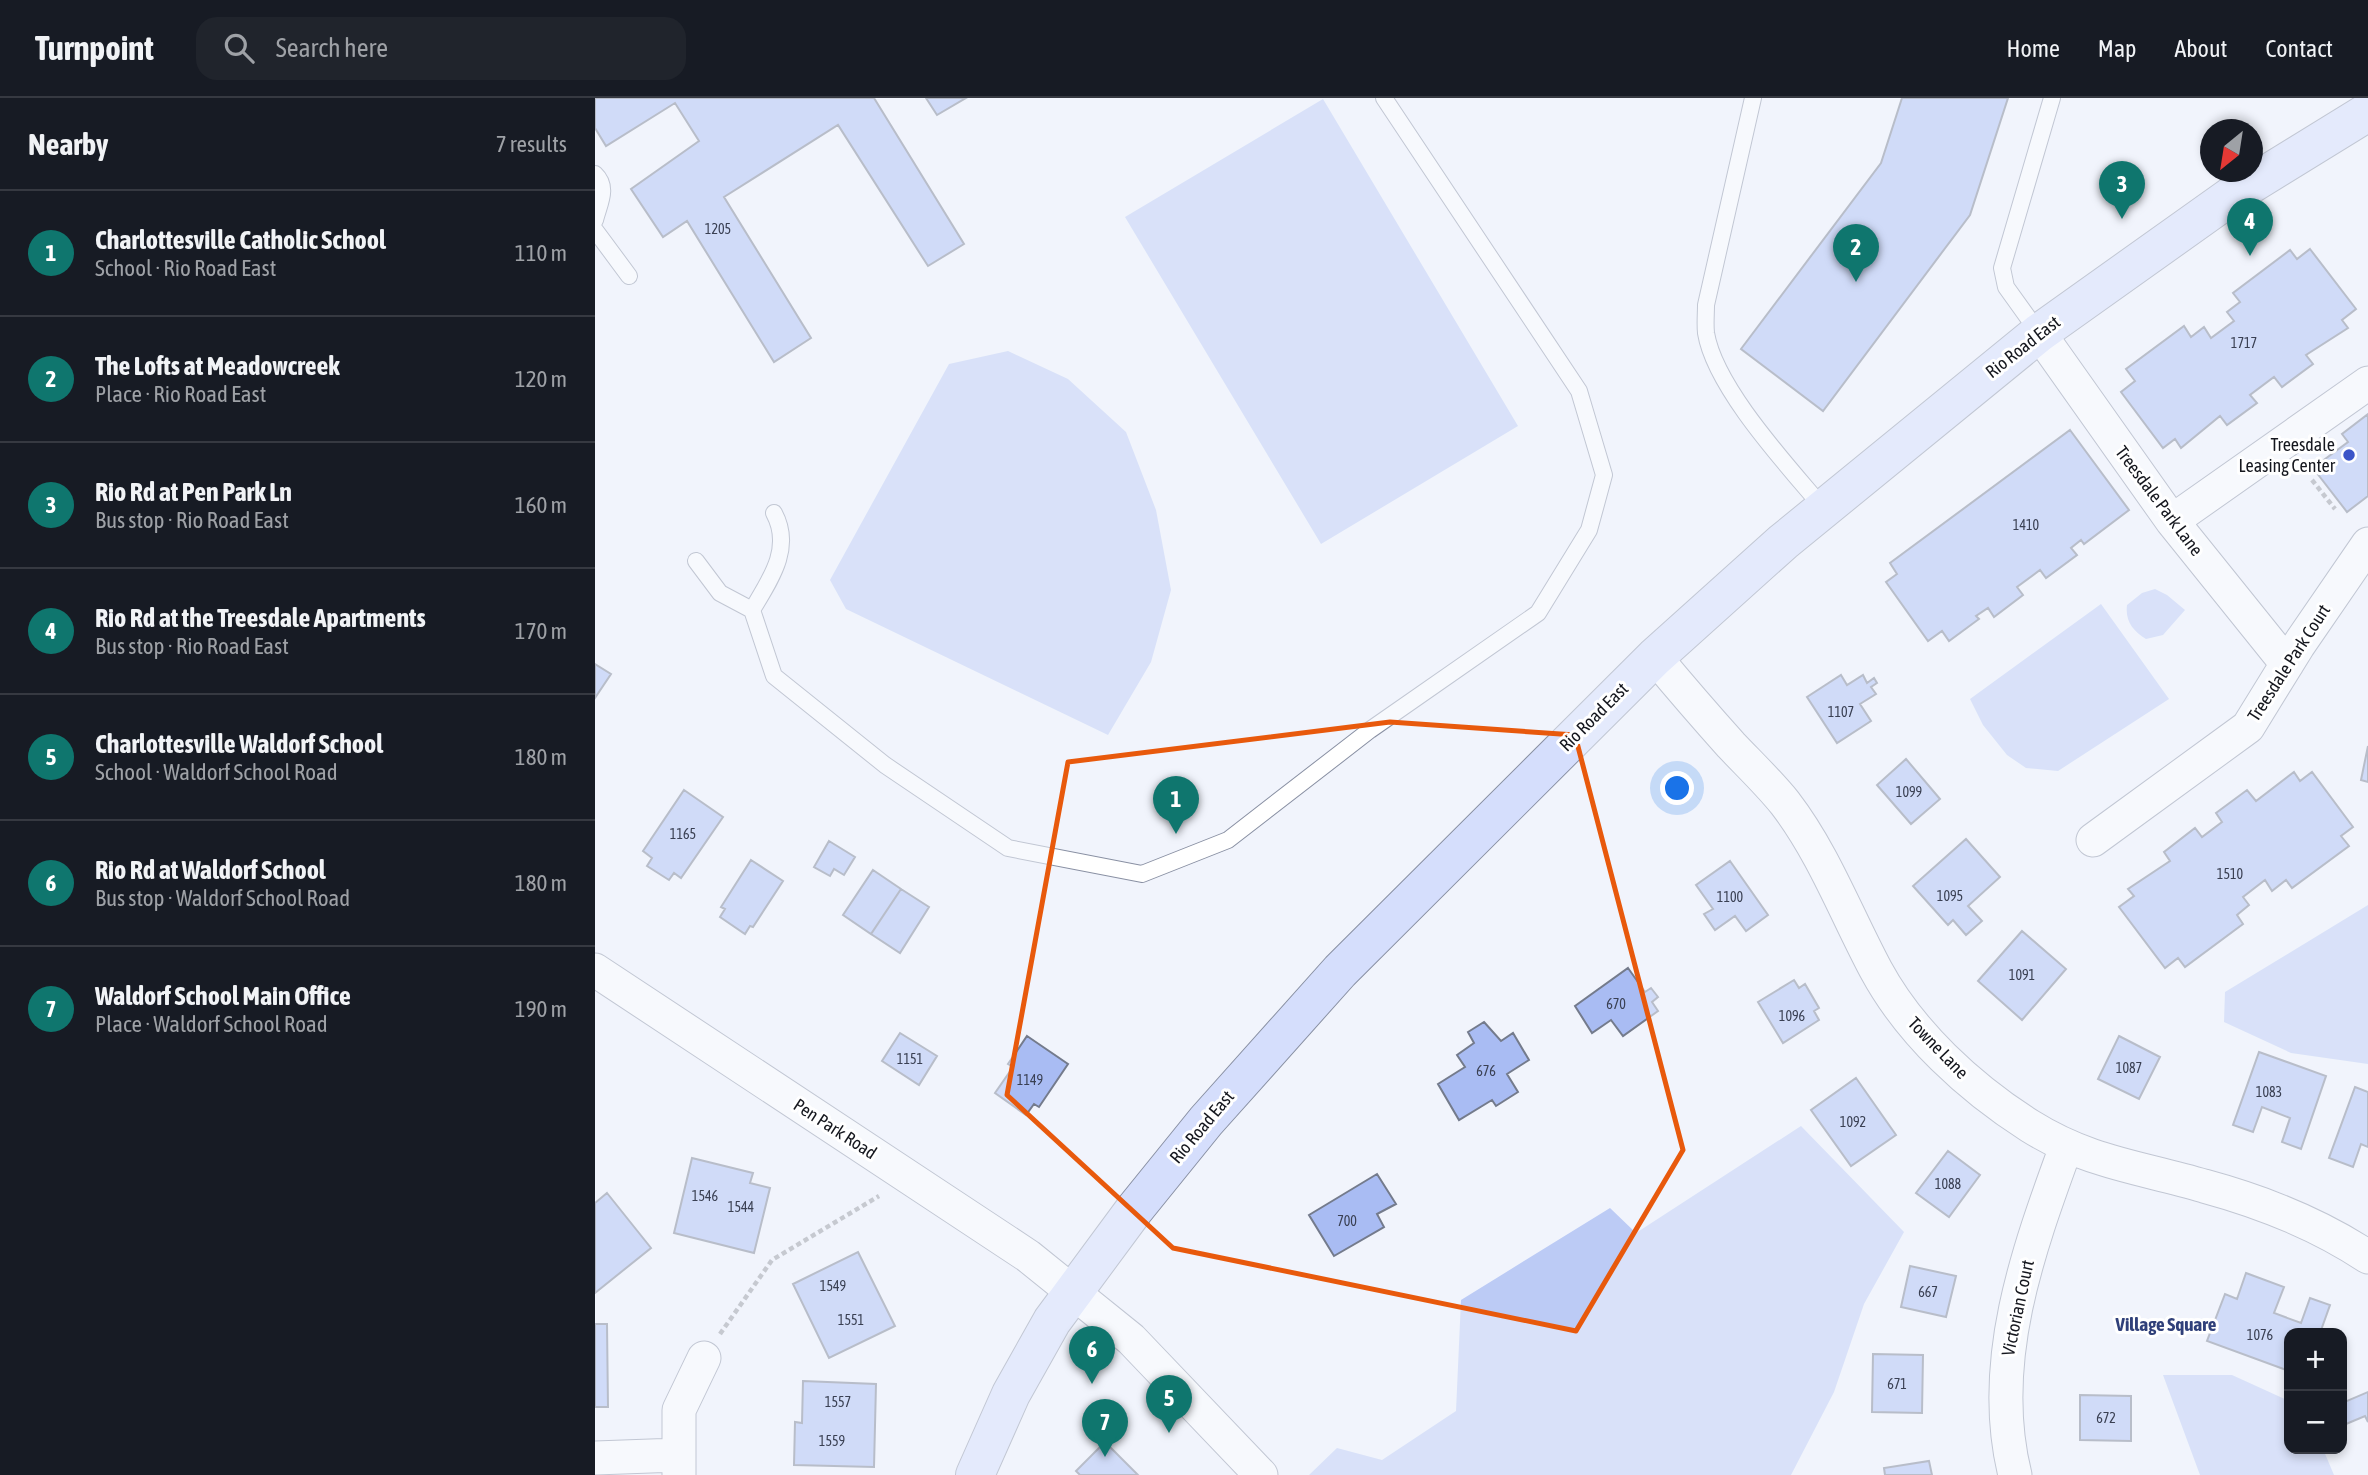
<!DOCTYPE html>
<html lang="en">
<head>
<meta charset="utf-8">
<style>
  body { margin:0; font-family:"Asap Condensed",sans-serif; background:#20242c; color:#f1f3f6 }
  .controls { position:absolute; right:21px; bottom:21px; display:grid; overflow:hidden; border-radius:14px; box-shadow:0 4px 10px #0003 }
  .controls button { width:63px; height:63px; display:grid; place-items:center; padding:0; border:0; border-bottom:2px solid #363941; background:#171b24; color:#f1f3f6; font:35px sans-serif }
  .compass { position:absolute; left:1605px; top:21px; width:63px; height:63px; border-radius:50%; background:#171b24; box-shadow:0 4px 10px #0003; rotate:210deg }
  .you { position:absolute; left:1083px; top:691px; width:24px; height:24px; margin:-18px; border:5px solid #fff; border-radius:50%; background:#1a73e8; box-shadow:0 0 0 10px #1a73e833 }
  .badge { display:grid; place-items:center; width:46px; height:46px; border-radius:50%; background:#0f766e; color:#fff; font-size:23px; font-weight:700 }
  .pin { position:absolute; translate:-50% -58px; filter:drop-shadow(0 2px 4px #0008) }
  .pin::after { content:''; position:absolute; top:37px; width:24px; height:21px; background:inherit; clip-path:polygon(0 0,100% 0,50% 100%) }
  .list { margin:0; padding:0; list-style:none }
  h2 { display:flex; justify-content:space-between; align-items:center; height:91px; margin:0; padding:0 28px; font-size:30px }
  h2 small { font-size:23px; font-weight:400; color:#9ea1a6 }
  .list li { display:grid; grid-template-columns:46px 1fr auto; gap:21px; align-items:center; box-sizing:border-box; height:126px; padding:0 28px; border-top:2px solid #363941 }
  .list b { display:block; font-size:26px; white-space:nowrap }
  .list p { margin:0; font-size:23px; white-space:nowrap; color:#9ea1a6 }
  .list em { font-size:23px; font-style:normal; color:#9ea1a6 }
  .icon { flex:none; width:38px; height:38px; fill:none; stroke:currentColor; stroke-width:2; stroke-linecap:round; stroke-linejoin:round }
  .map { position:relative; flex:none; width:1773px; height:1377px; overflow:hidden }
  header { display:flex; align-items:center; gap:42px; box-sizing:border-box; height:98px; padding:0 35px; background:#171b24; border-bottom:2px solid #363941 }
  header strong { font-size:33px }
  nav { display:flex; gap:38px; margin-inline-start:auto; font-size:24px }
  .search { width:490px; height:63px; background:#20242c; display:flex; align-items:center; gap:18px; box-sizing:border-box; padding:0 24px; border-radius:21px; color:#9ea1a6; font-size:26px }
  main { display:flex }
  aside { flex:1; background:#171b24 }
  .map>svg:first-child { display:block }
  .green { fill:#bccbf5 }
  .building { fill:#a9bcf3; stroke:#747b8c; stroke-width:2 }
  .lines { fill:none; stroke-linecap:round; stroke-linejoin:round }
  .lane-casing { stroke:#8990a3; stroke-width:18 }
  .street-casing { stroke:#8990a3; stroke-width:35 }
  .secondary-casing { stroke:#8990a3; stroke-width:40 }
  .path { stroke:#92949c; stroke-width:4.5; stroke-dasharray:5 3.5; stroke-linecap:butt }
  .lane { stroke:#fff; stroke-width:16 }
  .street { stroke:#fff; stroke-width:33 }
  .secondary { stroke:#d5defc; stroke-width:38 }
  .marked { fill:none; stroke:#e8590c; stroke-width:5; stroke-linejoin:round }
  .poi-dot { fill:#3c55c8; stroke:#fff; stroke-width:2.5 }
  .labels { text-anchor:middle; stroke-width:6; stroke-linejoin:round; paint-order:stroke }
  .number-label { font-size:14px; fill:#3a4053 }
  .street-label { font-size:18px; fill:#15171e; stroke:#fff }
  .poi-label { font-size:18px; fill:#15171e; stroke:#fff; text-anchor:end }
  .neighbourhood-label { font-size:19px; font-weight:bold; fill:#30407a; stroke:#fff }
</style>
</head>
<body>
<header>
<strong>Turnpoint</strong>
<div class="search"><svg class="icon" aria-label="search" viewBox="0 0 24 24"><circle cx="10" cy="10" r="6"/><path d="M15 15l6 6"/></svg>Search here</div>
<nav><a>Home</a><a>Map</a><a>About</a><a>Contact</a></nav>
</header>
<main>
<aside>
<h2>Nearby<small>7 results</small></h2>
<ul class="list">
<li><span class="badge">1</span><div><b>Charlottesville Catholic School</b><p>School · Rio Road East</p></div><em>110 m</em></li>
<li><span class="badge">2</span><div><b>The Lofts at Meadowcreek</b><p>Place · Rio Road East</p></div><em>120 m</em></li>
<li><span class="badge">3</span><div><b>Rio Rd at Pen Park Ln</b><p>Bus stop · Rio Road East</p></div><em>160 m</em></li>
<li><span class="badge">4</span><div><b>Rio Rd at the Treesdale Apartments</b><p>Bus stop · Rio Road East</p></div><em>170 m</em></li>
<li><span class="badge">5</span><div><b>Charlottesville Waldorf School</b><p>School · Waldorf School Road</p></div><em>180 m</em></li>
<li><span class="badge">6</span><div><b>Rio Rd at Waldorf School</b><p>Bus stop · Waldorf School Road</p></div><em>180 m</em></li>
<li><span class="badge">7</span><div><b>Waldorf School Main Office</b><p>Place · Waldorf School Road</p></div><em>190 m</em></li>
</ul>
</aside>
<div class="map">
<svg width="1773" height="1377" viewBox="0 0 1773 1377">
  <rect width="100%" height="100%" fill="#f1f4fc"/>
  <path class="green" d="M728,1l195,327 -197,118 -196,-327z
    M413,253l60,28 58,53 30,78 15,80 -20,72 -43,73 -262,-126 -16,-29 119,-216z
    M1560,491l12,6 18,15 -22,25 -17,4c-13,-8 -21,-18 -19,-34l15,-12z
    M1506,506l68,95 -111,72 -32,-3 -19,-13 -24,-30 -13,-26z
    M1773,807v159l-77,-11 -67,-31 1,-30z
    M1206,1028l103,106 -40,72 -30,88 -43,83h-482l28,-27 45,12 74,-49 5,-111 149,-92 26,25z
    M1568,1277h69l57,26v48h34l11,26h-134z"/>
  <path class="building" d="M0,0h279l90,146 -36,22 -90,-141 -114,72 87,141 -37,24 -87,-141 -24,16 -32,-48 68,-48 -24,-38 -69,43 -11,-18z
    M331,0h40l-29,17z
    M1307,0h106l-38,117 -147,196 -82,-62 140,-186z
    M1715,151l46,60 -14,11 6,8 -42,27 7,9 -31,23 -8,-10 -24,18 7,8 -30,22 -7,-9 -39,32 -6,-9 -12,9 -42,-56 14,-11 -9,-12 58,-43 7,11 13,-10 7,11 23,-17 -7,-9 13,-10 -7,-9 57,-43 7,9z
    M1773,316v82l-21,16 -34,-44 35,-26 -6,-8z
    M1475,332l59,80 -45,34 -3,-4 -10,8 6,7 -31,23 -6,-8 -23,17 6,8 -29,22 -6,-9 -12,8 3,3 -30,22 -7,-10 -14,10 -42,-59 11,-8 -7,-11z
    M0,566l16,10 -16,24z
    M1246,577l6,10 16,-10 4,8 7,-5 3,5 -6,4 5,7 -16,10 11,17 -34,22 -30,-46z
    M1773,648v36l-7,-2z
    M1311,661l34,40 -29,25 -34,-39z
    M1699,674l6,9 12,-9 41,55 -12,9 8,10 -57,42 -6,-8 -14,11 -7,-11 -22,17 6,8 -12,10 6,9 -58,43 -7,-9 -13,10 -46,-61 15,-11 -6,-7 42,-28 -6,-9 31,-24 7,9 20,-15 -6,-9 31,-23 9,11z
    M89,692l39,27 -42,61 -7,-5 -5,7 -22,-14 5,-8 -9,-7z
    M1371,741l34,38 -32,29 14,15 -16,14 -13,-15 -5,5 -35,-39z
    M234,743l26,16 -11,18 -10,-6 -4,7 -16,-9z
    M156,762l32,21 -30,46 -3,-1 -5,8 -25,-17 5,-8 -4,-2z
    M1135,763l38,54 -22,16 -11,-15 -20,14 -11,-16 9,-5 -17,-24z
    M278,772l28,19 -30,45 -28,-19z
    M306,791l28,18 -29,46 -29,-19z
    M1427,833l44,38 -44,51 -44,-39z
    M1033,870l17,24 6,-4 7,9 -6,5 6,9 -35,25 -12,-16 -19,13 -17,-27z
    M1199,882l5,8 6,-4 14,24 -5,3 5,9 -36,23 -25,-41z
    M889,924l17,19 12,-8 16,27 -22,14 11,18 -22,14 -4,-6 -33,20 -21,-36 27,-17 -8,-12 17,-12 -6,-11z
    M305,935l37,23 -18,29 -37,-24z
    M432,938l41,28 -29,43 -5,-3 -8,11 -31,-22 18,-26 -5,-3z
    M1524,938l41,21 -21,42 -41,-20z
    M1664,954l67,24 -25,73 -19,-7 8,-24 -28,-11 -9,25 -20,-7z
    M1261,980l40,57 -45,31 -40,-56z
    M1760,989l13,5v55l-7,-3 -8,23 -24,-9z
    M1353,1053l32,24 -31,42 -33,-24z
    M97,1060l61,15 -3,10 20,5 -16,65 -80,-20z
    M782,1076l19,30 -19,10 7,13 -50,29 -25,-41z
    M12,1095l44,55 -56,45v-90z
    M263,1154l37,74 -66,32 -36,-74z
    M1315,1168l46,10 -10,41 -45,-10z
    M1651,1175l38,14 -10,26 27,10 9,-25 20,7 -10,28h-31v38l-82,-30 18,-47 12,5z
    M0,1226h12l1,83h-13z
    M1278,1256l50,1 -1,58 -50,-1z
    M208,1283l73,3 -2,83 -80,-2 1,-43 7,1z
    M1773,1294v30l-3,-6 -19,8 -4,-21z
    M1485,1297l51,1v45l-51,-1z
    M510,1344l33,33h-58l-4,-4z
    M1334,1363l3,14h-47l-1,-7z"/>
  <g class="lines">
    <defs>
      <path id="lane" d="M1158,0l-47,207c0,9 -1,19 0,28 9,55 82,133 118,176
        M0,76c14,13 4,30 0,46
        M0,132l34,46
        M1444,235l-33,-46 -4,-19 50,-170
        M101,463l24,32 32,17c18,-30 41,-62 22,-97
        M157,512l22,66 111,89 123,83 134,26 86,-34 142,-110 168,-117 51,-83 15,-55 -25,-84 -195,-293"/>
      <path id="street" d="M1444,235l133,188 115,143
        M1577,423l196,-138
        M1060,559c25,30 50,59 76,88 18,19 38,38 54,58 39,51 61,111 91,167 34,63 94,118 154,156 59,37 110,41 174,60 59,16 113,37 164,71
        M1498,742l155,-113 50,-81 70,-102
        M0,872l433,286 103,83 130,136
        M0,1360l83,-3
        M84,1377v-65l25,-52
        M1420,1377c-28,-112 13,-224 51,-328"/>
      <path id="secondary" d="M380,1377l36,-81 41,-73 82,-111 72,-89 134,-150 315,-314 128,-115 256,-209 191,-136 138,-85"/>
    </defs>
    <use href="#lane" class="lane-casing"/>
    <use href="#street" class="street-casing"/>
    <use href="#secondary" class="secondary-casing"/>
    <path class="path" d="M1717,382l23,29
      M125,1236l52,-74 107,-64"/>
    <use href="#lane" class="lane"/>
    <use href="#street" class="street"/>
    <use href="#secondary" class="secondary"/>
  </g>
  <path d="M0 0H1773V1377H0ZM795,624l185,13 108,415 -107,181 -403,-83 -166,-153 61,-333z" fill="#f1f4fc" fill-opacity=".55" fill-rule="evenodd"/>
  <path class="marked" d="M795,624l185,13 108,415 -107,181 -403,-83 -166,-153 61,-333z"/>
  <circle class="poi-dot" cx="1754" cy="357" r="7"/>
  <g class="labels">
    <g class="number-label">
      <text x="123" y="136">1205</text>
      <text x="1649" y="250">1717</text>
      <text x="1431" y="432">1410</text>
      <text x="1246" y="619">1107</text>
      <text x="1314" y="699">1099</text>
      <text x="88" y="741">1165</text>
      <text x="1635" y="781">1510</text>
      <text x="1355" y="803">1095</text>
      <text x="1135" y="804">1100</text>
      <text x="1427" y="882">1091</text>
      <text x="1021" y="911">670</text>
      <text x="1197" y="923">1096</text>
      <text x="315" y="966">1151</text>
      <text x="1534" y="975">1087</text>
      <text x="891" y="978">676</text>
      <text x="435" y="987">1149</text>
      <text x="1674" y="999">1083</text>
      <text x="1258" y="1029">1092</text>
      <text x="1353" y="1091">1088</text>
      <text x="110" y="1103">1546</text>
      <text x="146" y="1114">1544</text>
      <text x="752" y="1128">700</text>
      <text x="238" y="1193">1549</text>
      <text x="1333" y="1199">667</text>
      <text x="256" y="1227">1551</text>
      <text x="1665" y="1242">1076</text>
      <text x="1302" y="1291">671</text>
      <text x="243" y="1309">1557</text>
      <text x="1511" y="1325">672</text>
      <text x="237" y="1348">1559</text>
    </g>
    <g class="street-label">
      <text transform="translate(1428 249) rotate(-38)" y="6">Rio Road East</text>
      <text transform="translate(1564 403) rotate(53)" y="6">Treesdale Park Lane</text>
      <text transform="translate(1694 565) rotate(-57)" y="6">Treesdale Park Court</text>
      <text transform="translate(999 619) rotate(-45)" y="6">Rio Road East</text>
      <text transform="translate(1343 950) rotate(46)" y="6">Towne Lane</text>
      <text transform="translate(607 1029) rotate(-50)" y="6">Rio Road East</text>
      <text transform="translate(240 1031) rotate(33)" y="6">Pen Park Road</text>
      <text transform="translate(1423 1210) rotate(-78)" y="6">Victorian Court</text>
    </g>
    <g class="poi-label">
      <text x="1740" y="353">Treesdale<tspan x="1740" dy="21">Leasing Center</tspan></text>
    </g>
    <g class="neighbourhood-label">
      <text x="1571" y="1233">Village Square</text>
    </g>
  </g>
</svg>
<div class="controls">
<button>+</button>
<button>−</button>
</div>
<svg class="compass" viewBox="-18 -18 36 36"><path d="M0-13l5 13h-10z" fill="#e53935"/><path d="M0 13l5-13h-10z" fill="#9ea1a6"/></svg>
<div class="you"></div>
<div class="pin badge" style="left:581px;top:736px">1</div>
<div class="pin badge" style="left:1261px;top:184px">2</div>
<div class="pin badge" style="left:1527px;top:121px">3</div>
<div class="pin badge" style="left:1655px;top:158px">4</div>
<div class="pin badge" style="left:574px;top:1335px">5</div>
<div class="pin badge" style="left:497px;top:1286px">6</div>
<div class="pin badge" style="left:510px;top:1359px">7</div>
</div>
</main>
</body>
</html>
